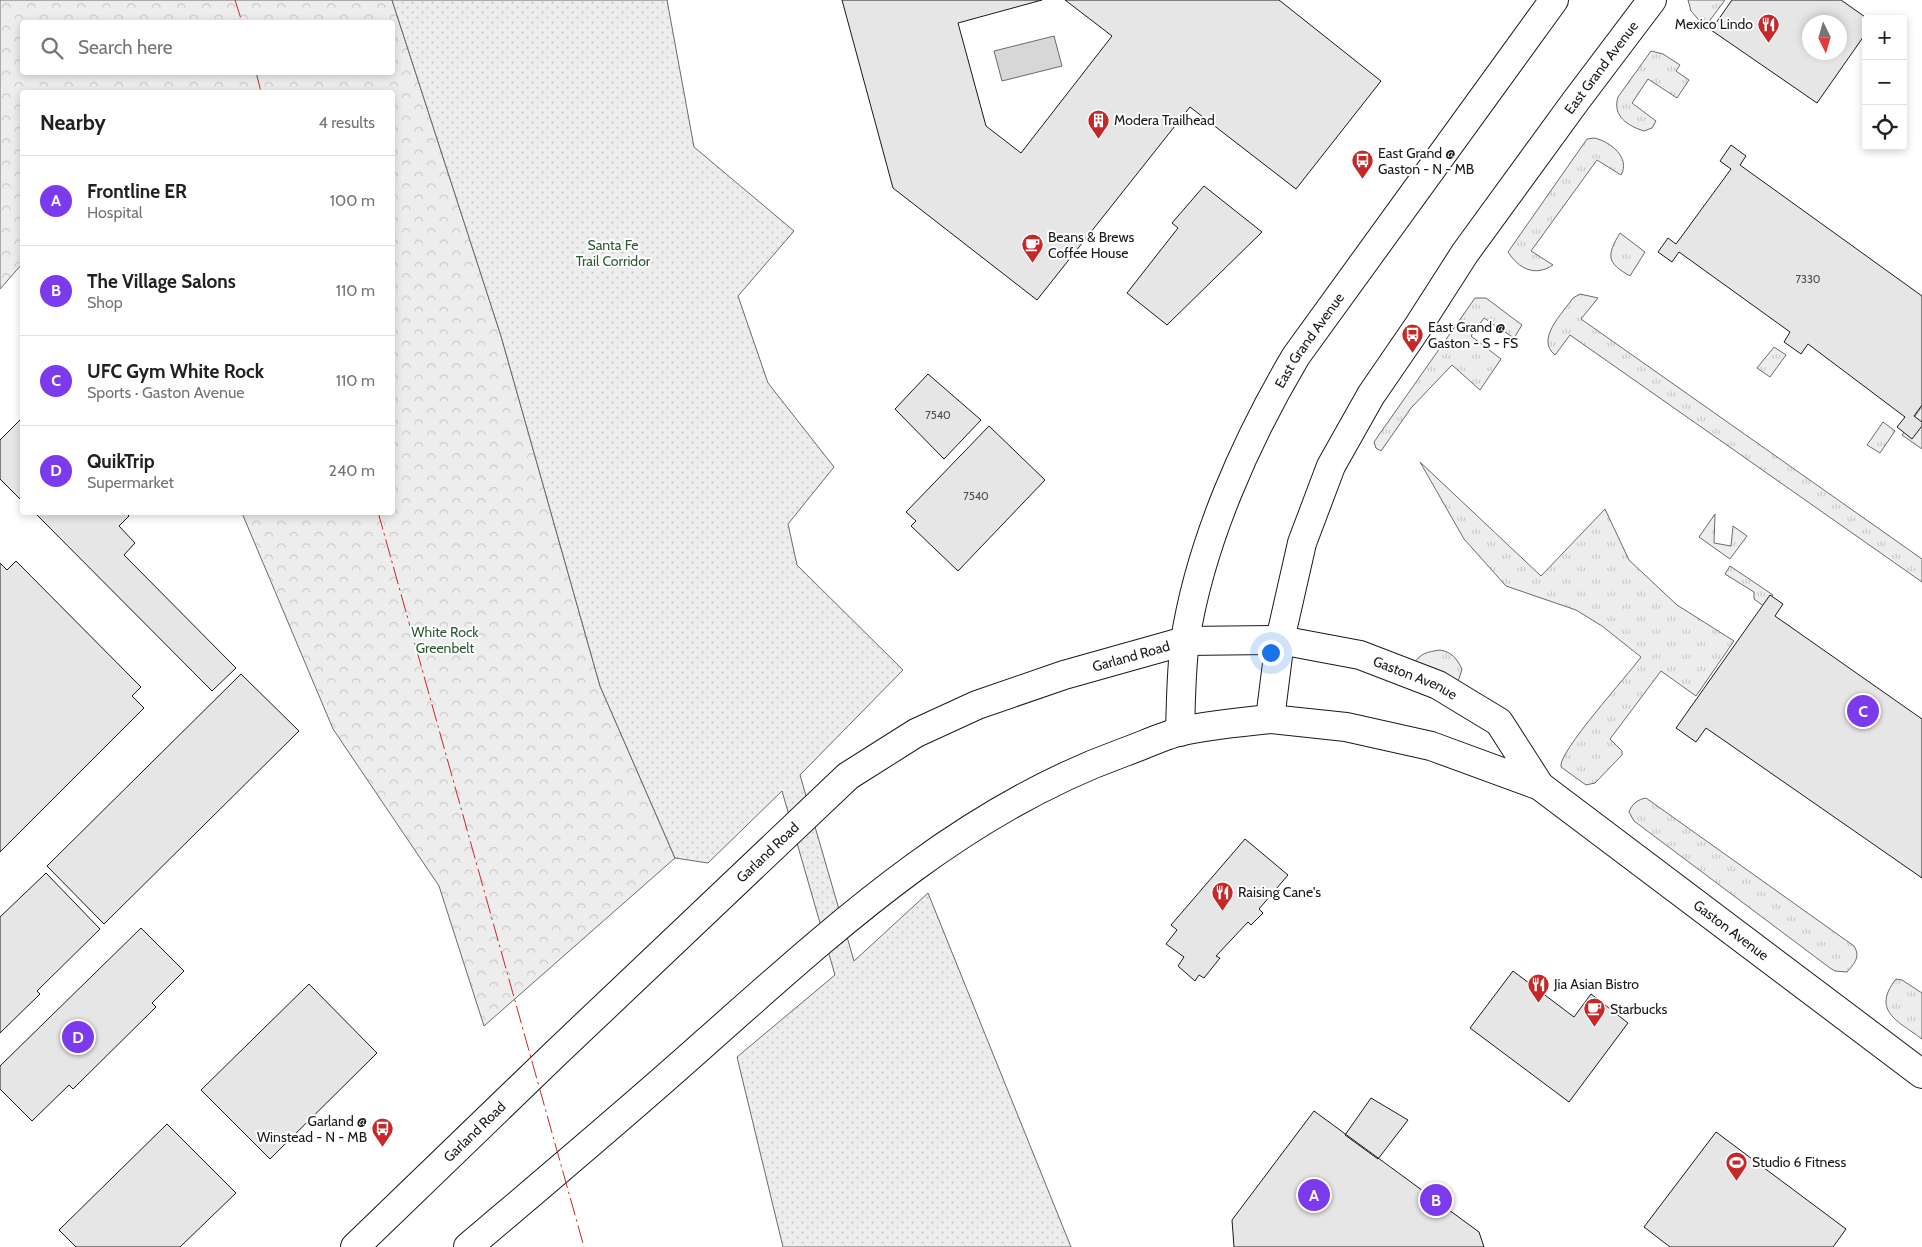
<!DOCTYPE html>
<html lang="en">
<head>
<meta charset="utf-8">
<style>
  body { margin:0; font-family:Cabin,sans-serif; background:#f6f6f6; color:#202124 }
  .controls { position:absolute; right:15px; top:15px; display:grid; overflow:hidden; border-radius:5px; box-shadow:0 2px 8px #0003 }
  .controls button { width:45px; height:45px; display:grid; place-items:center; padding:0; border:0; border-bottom:1px solid #e0e0e0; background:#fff; color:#202124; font:25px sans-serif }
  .compass { position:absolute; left:1802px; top:15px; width:45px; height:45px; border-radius:50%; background:#fff; box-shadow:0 2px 8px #0003; rotate:175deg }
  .you { position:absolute; left:1270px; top:652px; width:18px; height:18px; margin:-12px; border:4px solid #fff; border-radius:50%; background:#1a73e8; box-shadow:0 0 0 8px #1a73e833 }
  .badge { display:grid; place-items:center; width:32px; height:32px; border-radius:50%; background:#7c3aed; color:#fff; font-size:16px; font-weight:700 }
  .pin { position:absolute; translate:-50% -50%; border:2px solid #fff; box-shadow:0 1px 5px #0006 }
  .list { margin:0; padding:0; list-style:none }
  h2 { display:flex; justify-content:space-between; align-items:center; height:65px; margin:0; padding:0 20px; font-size:21px }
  h2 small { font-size:16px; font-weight:400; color:#757577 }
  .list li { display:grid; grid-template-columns:32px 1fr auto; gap:15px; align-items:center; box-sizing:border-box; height:90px; padding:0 20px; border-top:1px solid #e0e0e0 }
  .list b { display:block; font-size:19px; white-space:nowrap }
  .list p { margin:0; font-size:16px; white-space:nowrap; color:#757577 }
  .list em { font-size:16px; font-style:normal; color:#757577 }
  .icon { flex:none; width:28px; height:28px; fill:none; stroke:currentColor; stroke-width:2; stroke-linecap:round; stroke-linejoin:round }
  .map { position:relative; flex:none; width:1922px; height:1247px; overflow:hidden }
  .search { position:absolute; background:#fff; box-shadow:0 2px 8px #0003; left:20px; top:20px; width:375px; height:55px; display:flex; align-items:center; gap:12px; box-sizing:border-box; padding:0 18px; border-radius:5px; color:#757577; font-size:19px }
  .panel { position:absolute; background:#fff; box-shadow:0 2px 8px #0003; left:20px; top:90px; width:375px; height:425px; border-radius:5px }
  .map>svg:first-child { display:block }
  .grass { fill:url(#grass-tufts); stroke:#6a6a6a }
  .forest { fill:url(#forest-crowns); stroke:#6a6a6a; fill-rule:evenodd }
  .park { fill:url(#park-dots); stroke:#6a6a6a }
  .water { fill:#d7d7d7; stroke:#6a6a6a }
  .building { fill:#e6e6e6; stroke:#1a1a1a; fill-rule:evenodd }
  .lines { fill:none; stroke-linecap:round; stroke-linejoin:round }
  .tertiary-casing { stroke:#1a1a1a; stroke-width:30 }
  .primary-casing { stroke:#1a1a1a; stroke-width:30 }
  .tertiary { stroke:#fff; stroke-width:28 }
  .primary { stroke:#fff; stroke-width:28 }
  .power { stroke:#c62828; stroke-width:1; stroke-dasharray:18 4 2.5 4; stroke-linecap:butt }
  .labels { text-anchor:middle; stroke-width:4; stroke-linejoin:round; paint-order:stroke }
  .number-label { font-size:11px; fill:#4d4d4d }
  .poi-label { font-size:14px; fill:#1a1a1a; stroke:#fff; text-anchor:start }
  .street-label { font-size:14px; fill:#1a1a1a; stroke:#fff }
  .park-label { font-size:14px; fill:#2b5a34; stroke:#fff }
</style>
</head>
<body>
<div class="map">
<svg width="1922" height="1247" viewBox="0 0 1922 1247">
  <defs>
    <pattern id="grass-tufts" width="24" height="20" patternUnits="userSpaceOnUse" patternTransform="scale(1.25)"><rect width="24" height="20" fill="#ededed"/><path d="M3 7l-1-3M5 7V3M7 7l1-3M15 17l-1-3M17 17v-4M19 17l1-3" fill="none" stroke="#cbcbcb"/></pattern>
    <pattern id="forest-crowns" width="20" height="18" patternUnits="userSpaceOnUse" patternTransform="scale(1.25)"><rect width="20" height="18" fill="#ededed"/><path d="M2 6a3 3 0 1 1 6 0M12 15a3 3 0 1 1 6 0" fill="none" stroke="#cbcbcb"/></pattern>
    <pattern id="park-dots" width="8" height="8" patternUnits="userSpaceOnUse" patternTransform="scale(1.25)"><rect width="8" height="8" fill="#ededed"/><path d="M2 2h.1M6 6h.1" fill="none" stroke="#cbcbcb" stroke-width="1.8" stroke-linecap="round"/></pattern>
  </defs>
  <rect width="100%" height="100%" fill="#fff"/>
  <path class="grass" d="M1688,0h37l-20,27 -14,-16z
    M1651,51l12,3 17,11 -4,6 13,9 -12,18 -29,-19 -16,24 24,18 -4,7 -8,3c-16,-5 -32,-15 -26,-34z
    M1594,138c16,3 37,20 27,37l-24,-15 -66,91 22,14c-18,12 -34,4 -45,-13l79,-113z
    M1620,233l25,19 -15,24c-23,-13 -24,-20 -10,-43z
    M1580,294l18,4 -17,21 341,240v23l-352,-247 -15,20c-20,-16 8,-42 18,-57z
    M1475,298h11l36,27 -8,13 -30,-20 -13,18 30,23 -21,31 -28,-25 -41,43 -30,43 -5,-3 -2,-6z
    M1774,347l12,8 -16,22 -13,-9z
    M1922,406v43l-20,-14z
    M1883,422l12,9 -15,22 -13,-8z
    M1420,462l121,114 64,-67 24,51 48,45 57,36 -38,55 -35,-25 -51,68 12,12v4l-27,28 -9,2 -25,-18c-4,-14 68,-93 80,-110l-39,-31 -26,-16 -70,-24 -42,-47z
    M1715,514l-1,29 17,3 2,-20 14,10 -17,23 -31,-22z
    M1730,566l43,29 -8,12 -11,-8v-7l-29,-18z
    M1440,650c12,2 17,9 22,19l-3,10 -8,8 -38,-22c7,-12 14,-13 27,-15z
    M1646,798l208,148c7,11 0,18 -7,26l-12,-1 -5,-3 -196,-147 -5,-9c2,-7 9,-13 17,-14z
    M1896,979l6,1 20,13v46c-24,-18 -51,-28 -26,-60z"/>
  <path class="forest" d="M0,0h392l109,336 99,350 75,172 -191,168 -45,-140 -106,-157 -91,-216 150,-1v-420h-370v172l-22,25zM22,22h370v50h-370z"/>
  <path class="park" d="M392,0h275l27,147 100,84 -56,65 30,87 66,84 -46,57 9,41 106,105 -103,105 54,186 74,-68 143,354h-288l-46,-190 98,-82 -53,-184 -74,72 -33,-5 -75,-172 -99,-350z"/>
  <path class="water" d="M1054,36l8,30 -60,15 -8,-30z"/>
  <path class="building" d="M842,0h200l-84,23 28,103 35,27 91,-117 -47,-36h214l102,81 -85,108 -106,-82 -153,193 -144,-112z
    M1732,0h109l27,19h-2v14l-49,70 -106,-73zM1810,22h30v30h-30z
    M1731,145l15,11 -6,9 182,131v109l-8,11 8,6v4l-10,13 -15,-12 8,-10 -97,-73 -7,10 -17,-12 6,-10 -111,-80 -7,10 -14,-10 10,-14 8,6 55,-75 -11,-8z
    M1204,186l58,46 -95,93 -40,-32 51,-65 -6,-5z
    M928,374l53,46 -37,39 -49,-50z
    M22,418v83l-22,-22v-39z
    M989,426l56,54 -87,91 -47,-45 5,-5 -10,-9z
    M34,512h91l4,4 -10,10 16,17 -11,12 112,113 -24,23z
    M16,561l125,126 -9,9 12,12 -144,144v-289l7,7z
    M1770,595l13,9 -8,12 147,103v159l-216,-150 -10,14 -20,-14z
    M241,674l58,57 -195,193 -57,-58z
    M1245,839l43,36 -29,34 4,4 -12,12 -3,-3 -32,34 4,2 -16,20 -5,-3 -4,6 -17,-15 6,-9 -18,-13 11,-14 -6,-5z
    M46,873l54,56 -63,62 3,3 -40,39v-116z
    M141,928l43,43 -32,32 4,4 -83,82 -4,-4 -37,36 -32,-32v-23z
    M1513,971l61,46 17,-23 37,29 -59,79 -99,-74z
    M309,984l68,69 -107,106 -69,-69z
    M1371,1098l37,22 -30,39 -33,-24z
    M1314,1111l165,121 5,15h-250l-2,-27z
    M167,1124l69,69 -56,54h-104l-17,-17z
    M1716,1132l130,97 -13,18h-163l-26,-20z"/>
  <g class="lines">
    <defs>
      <g id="tertiary">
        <path id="s1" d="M1280,640l80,15 78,30 61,37 41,64"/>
        <path id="s2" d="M1270,719l76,8 85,19 109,40 382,288"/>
      </g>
      <g id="primary">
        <path id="s3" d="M1180,732c1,-30 1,-61 5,-91 15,-98 61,-201 111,-285l258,-356"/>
        <path id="s4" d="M355,1247l199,-192 294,-279 68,-43 61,-28 87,-30 121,-34 95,-1"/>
        <path id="s5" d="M468,1247c80,-68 160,-135 238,-205 128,-113 253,-230 416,-289 20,-7 40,-17 60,-22 29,-6 58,-9 88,-12l10,-79 22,-97 29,-77 40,-71 46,-67 48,-75 110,-151 77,-102"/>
      </g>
    </defs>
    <use href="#tertiary" class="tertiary-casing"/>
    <use href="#primary" class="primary-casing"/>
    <use href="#tertiary" class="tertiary"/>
    <use href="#primary" class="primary"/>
    <path class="power" d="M235,0l7,22
      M256,72l5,20
      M378,512l206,735"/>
  </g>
  <defs>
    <symbol id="restaurant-pin" viewBox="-11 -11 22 30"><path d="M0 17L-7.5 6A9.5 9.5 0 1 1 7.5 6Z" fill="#c62828" stroke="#fff"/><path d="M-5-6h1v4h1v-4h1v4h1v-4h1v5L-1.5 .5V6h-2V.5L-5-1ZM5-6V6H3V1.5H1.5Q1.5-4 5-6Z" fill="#fff"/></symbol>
    <symbol id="building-pin" viewBox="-11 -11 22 30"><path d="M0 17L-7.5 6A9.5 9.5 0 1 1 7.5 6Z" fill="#c62828" stroke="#fff"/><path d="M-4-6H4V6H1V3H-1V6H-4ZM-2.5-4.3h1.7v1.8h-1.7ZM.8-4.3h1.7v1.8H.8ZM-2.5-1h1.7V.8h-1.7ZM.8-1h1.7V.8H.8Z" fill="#fff"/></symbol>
    <symbol id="bus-pin" viewBox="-11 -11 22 30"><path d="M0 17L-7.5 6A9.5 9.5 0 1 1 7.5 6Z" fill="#c62828" stroke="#fff"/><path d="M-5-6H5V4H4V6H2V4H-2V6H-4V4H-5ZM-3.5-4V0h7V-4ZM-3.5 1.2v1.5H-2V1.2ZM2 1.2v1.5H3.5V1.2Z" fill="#fff"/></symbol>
    <symbol id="cafe-pin" viewBox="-11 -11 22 30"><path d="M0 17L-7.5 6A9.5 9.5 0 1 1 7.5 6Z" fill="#c62828" stroke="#fff"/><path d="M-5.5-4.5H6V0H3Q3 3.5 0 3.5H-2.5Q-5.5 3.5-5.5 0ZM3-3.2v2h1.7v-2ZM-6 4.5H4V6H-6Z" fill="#fff"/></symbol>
    <symbol id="stadium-pin" viewBox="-11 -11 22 30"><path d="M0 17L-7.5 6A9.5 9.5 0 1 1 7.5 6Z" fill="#c62828" stroke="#fff"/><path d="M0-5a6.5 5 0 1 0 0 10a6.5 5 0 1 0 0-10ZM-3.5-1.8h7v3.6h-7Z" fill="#fff"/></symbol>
  </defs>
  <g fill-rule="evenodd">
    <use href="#restaurant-pin" x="1756" y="12" width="25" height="34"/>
    <use href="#building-pin" x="1086" y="108" width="25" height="34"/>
    <use href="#bus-pin" x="1350" y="148" width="25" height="34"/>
    <use href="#cafe-pin" x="1020" y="232" width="25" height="34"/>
    <use href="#bus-pin" x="1400" y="322" width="25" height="34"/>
    <use href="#restaurant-pin" x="1210" y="880" width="25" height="34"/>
    <use href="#restaurant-pin" x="1526" y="972" width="25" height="34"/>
    <use href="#cafe-pin" x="1582" y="996" width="25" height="34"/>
    <use href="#bus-pin" x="370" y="1116" width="25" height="34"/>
    <use href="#stadium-pin" x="1724" y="1150" width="25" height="34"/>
  </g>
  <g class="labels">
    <g class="number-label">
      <text x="1808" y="283">7330</text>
      <text x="938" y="419">7540</text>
      <text x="976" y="500">7540</text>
    </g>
    <g class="poi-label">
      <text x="1753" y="29" text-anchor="end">Mexico Lindo</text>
      <text x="1114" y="125">Modera Trailhead</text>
      <text x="1378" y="158">East Grand @<tspan x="1378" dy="16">Gaston - N - MB</tspan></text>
      <text x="1048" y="242">Beans &amp; Brews<tspan x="1048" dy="16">Coffee House</tspan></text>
      <text x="1428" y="332">East Grand @<tspan x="1428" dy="16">Gaston - S - FS</tspan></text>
      <text x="1238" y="897">Raising Cane's</text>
      <text x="1554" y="989">Jia Asian Bistro</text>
      <text x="1610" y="1014">Starbucks</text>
      <text x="367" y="1126" text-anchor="end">Garland @<tspan x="367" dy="16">Winstead - N - MB</tspan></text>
      <text x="1752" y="1167">Studio 6 Fitness</text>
    </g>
    <g class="street-label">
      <text dy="5" stroke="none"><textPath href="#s5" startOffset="1720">East Grand Avenue</textPath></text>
      <text dy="5" stroke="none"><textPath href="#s3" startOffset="419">East Grand Avenue</textPath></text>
      <text dy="5" stroke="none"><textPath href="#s4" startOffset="991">Garland Road</textPath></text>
      <text dy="5" stroke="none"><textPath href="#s1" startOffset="141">Gaston Avenue</textPath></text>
      <text dy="5" stroke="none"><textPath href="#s4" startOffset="571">Garland Road</textPath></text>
      <text dy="5" stroke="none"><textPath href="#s2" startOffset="519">Gaston Avenue</textPath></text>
      <text dy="5" stroke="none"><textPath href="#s4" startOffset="166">Garland Road</textPath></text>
    </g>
    <g class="park-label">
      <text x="613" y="250">Santa Fe<tspan x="613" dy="16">Trail Corridor</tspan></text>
      <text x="445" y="637">White Rock<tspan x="445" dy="16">Greenbelt</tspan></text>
    </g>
  </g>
</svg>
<div class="controls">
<button>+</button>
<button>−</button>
<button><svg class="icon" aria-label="locate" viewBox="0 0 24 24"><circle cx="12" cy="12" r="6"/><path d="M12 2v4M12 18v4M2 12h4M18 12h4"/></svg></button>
</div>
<svg class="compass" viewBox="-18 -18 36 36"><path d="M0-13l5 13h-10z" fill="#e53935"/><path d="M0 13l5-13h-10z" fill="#757577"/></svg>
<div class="you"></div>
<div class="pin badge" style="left:1314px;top:1195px">A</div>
<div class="pin badge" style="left:1436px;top:1200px">B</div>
<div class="pin badge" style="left:1863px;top:711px">C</div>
<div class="pin badge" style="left:78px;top:1037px">D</div>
<div class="search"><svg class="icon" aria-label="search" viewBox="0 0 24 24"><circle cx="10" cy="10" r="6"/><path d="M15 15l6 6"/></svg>Search here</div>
<section class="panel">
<h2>Nearby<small>4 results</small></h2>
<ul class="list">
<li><span class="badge">A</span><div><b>Frontline ER</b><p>Hospital</p></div><em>100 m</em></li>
<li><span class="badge">B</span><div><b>The Village Salons</b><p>Shop</p></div><em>110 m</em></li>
<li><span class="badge">C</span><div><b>UFC Gym White Rock</b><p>Sports · Gaston Avenue</p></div><em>110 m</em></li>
<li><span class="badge">D</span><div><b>QuikTrip</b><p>Supermarket</p></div><em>240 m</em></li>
</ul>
</section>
</div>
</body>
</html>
